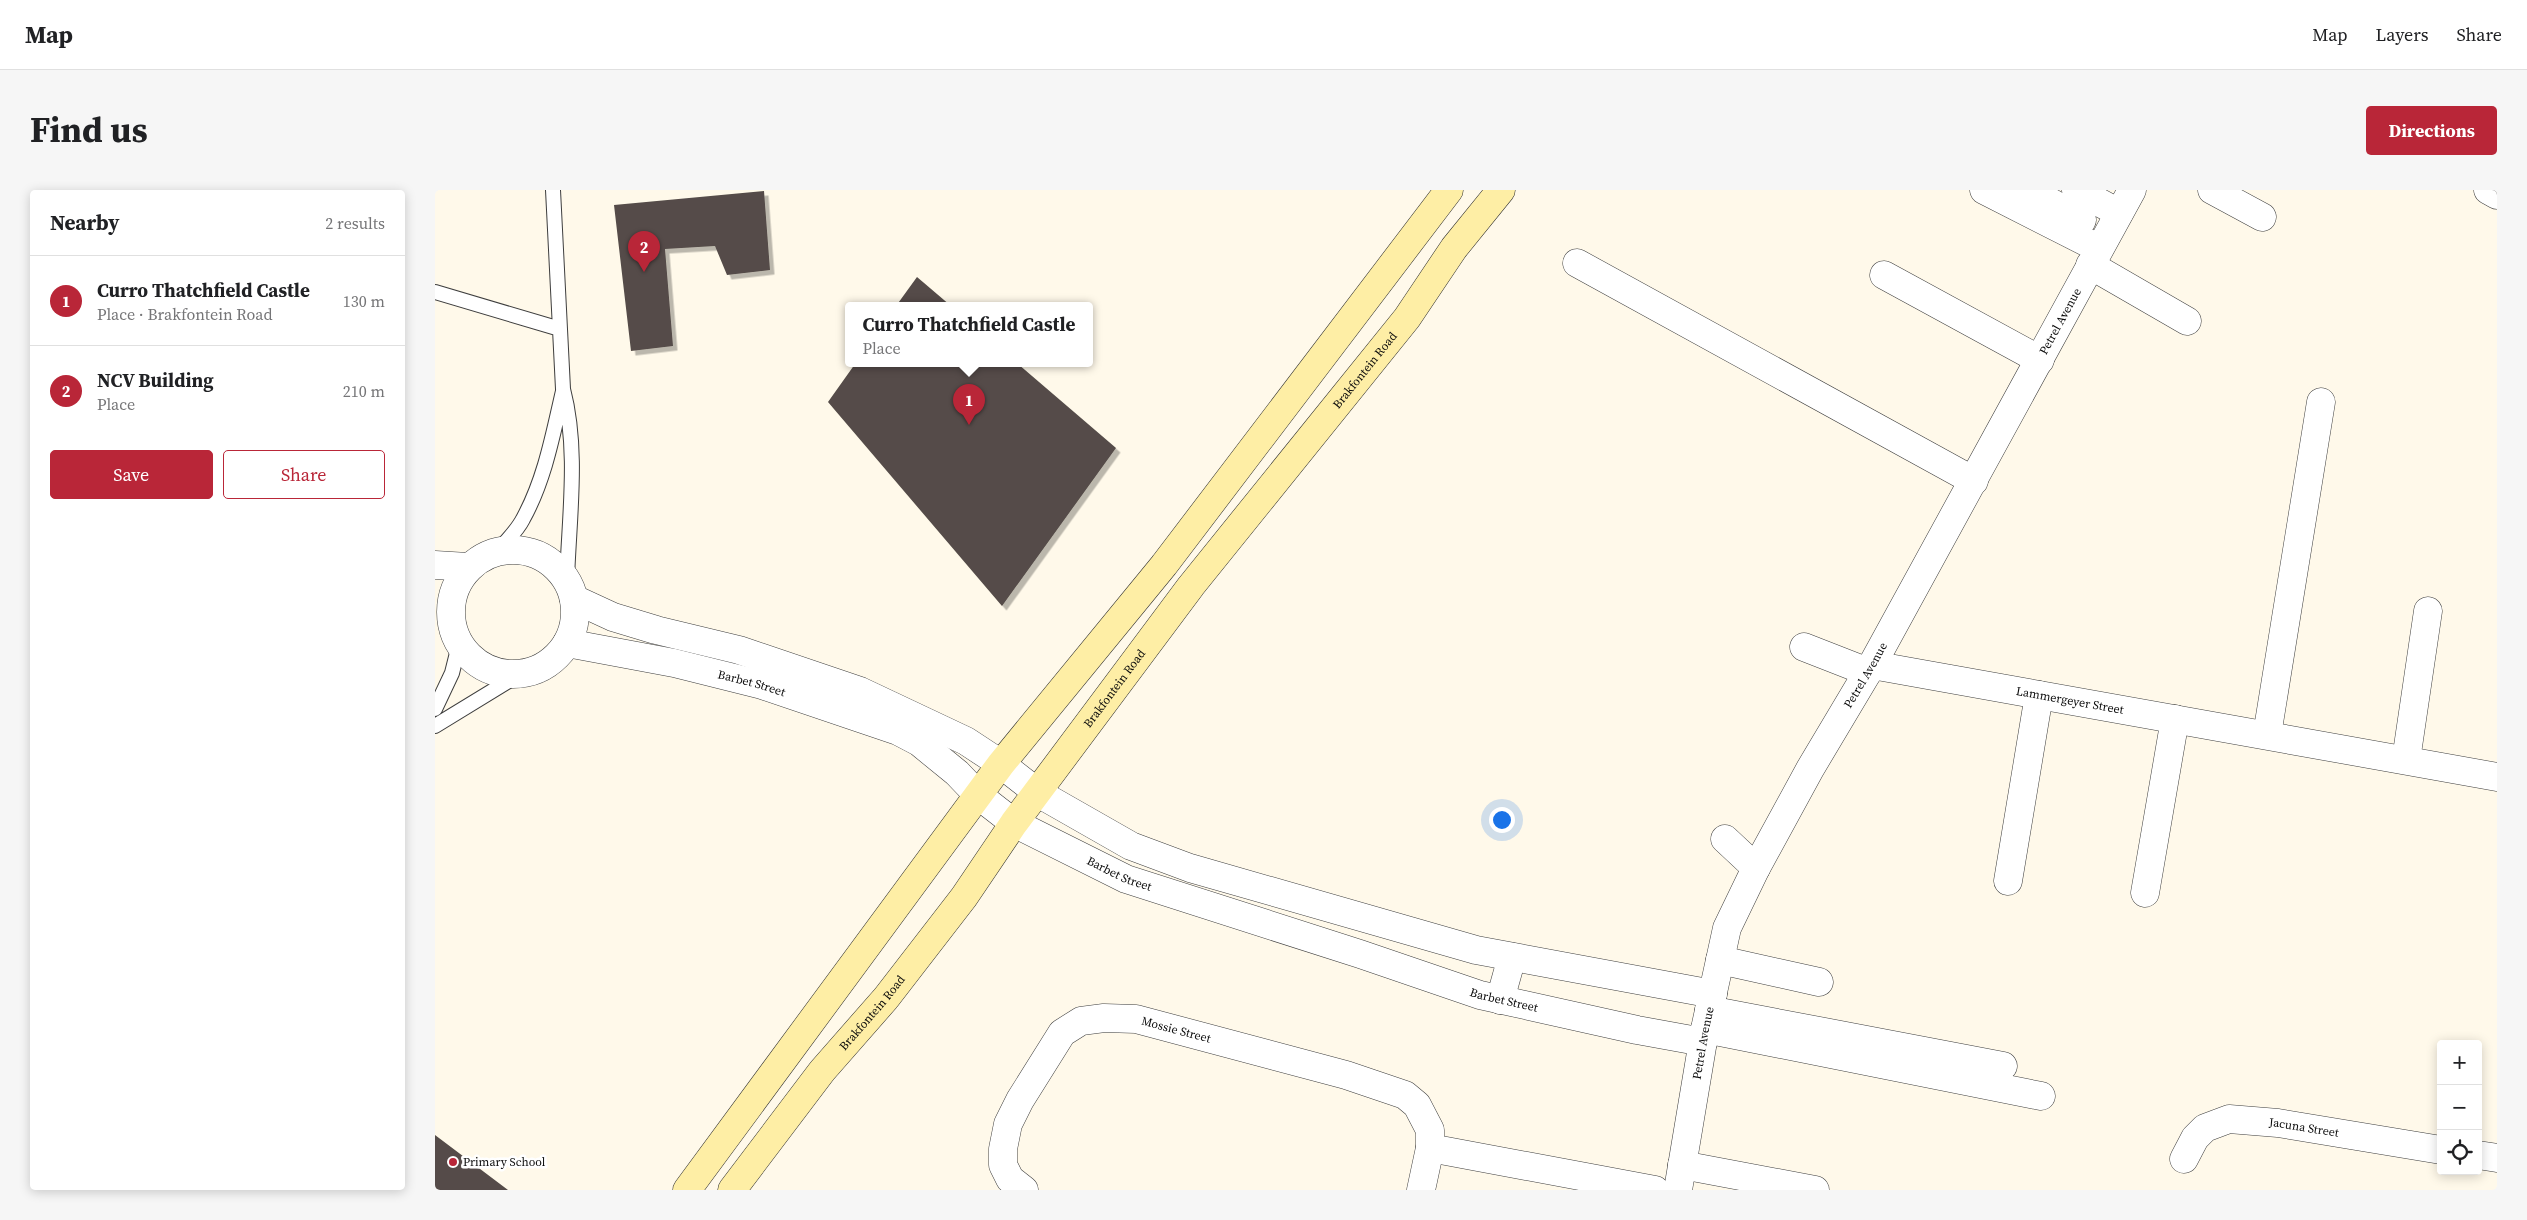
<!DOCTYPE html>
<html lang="en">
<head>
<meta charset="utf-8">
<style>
  body { margin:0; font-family:"Source Serif 4",serif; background:#f6f6f6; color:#202124 }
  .controls { position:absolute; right:15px; bottom:15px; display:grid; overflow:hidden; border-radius:5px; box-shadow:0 2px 12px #0003 }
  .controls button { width:45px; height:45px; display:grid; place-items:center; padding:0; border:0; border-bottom:1px solid #e0e0e0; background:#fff; color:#202124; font:25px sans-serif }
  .you { position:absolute; left:1066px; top:629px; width:18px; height:18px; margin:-12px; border:4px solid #fff; border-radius:50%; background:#1a73e8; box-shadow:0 0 0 8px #1a73e833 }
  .badge { display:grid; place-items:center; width:32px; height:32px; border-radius:50%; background:#b92638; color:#fff; font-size:16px; font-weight:700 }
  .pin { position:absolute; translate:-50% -41px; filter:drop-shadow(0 1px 2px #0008) }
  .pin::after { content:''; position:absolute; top:26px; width:18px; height:15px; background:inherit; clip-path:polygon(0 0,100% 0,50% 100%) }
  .popup { position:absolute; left:410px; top:112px; width:248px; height:65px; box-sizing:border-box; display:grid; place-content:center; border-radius:5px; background:#fff; filter:drop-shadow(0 1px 4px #0005); font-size:16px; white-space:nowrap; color:#757577 }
  .popup b { font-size:19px; color:#202124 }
  .popup::after { content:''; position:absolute; left:50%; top:100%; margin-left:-10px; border:10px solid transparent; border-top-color:#fff }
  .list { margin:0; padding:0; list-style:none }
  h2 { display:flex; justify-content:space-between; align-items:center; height:65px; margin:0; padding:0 20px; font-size:21px }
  h2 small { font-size:16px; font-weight:400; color:#757577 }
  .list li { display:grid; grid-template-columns:32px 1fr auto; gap:15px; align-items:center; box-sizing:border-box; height:90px; padding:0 20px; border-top:1px solid #e0e0e0 }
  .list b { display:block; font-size:19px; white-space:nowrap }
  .list p { margin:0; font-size:16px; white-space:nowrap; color:#757577 }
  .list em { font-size:16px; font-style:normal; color:#757577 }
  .actions { display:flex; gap:10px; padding:15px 20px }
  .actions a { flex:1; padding:11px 0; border:1px solid #b92638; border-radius:5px; text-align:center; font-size:18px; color:#b92638 }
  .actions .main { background:#b92638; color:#fff }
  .icon { flex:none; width:28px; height:28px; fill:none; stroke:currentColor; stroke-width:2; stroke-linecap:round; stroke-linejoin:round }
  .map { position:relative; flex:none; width:2062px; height:1000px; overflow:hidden; border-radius:5px }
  header { display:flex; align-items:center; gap:30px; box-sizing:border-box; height:70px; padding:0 25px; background:#fff; border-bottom:1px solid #e0e0e0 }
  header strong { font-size:24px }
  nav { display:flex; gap:28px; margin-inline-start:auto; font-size:18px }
  .intro { display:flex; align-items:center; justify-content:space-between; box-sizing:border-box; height:120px; padding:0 30px }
  h1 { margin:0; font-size:35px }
  .button { padding:12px 22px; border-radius:5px; background:#b92638; color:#fff; font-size:18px; font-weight:700 }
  main { display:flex; gap:30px; padding:0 30px }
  aside { flex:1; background:#fff; border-radius:5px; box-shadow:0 2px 12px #0003 }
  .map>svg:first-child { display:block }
  .building { fill:#544c48; filter:url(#shadow) }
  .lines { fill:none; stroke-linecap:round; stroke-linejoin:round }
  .lane-casing { stroke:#3e3e3e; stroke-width:16 }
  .street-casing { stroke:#3e3e3e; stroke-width:29 }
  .secondary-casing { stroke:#2d2d2d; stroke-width:29 }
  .lane { stroke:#fff; stroke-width:14 }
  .street { stroke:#fff; stroke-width:28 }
  .secondary { stroke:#feeea5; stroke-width:28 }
  .poi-dot { fill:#b92638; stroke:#fff; stroke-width:2 }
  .labels { text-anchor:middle; stroke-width:5; stroke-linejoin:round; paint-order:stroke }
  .street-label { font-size:12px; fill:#0b0b0b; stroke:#fff }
  .poi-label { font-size:12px; fill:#0b0b0b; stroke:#fff; text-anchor:start }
</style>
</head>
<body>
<header>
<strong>Map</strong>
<nav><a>Map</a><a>Layers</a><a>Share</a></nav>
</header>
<div class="intro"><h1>Find us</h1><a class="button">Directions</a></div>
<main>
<aside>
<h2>Nearby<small>2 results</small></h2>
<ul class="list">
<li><span class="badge">1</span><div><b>Curro Thatchfield Castle</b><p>Place · Brakfontein Road</p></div><em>130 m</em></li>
<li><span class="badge">2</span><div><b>NCV Building</b><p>Place</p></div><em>210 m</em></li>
</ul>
<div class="actions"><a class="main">Save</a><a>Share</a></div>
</aside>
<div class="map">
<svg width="2062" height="1000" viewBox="0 0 2062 1000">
  <defs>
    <filter id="shadow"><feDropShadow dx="4.5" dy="4.5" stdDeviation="0" flood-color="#0004"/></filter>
  </defs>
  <rect width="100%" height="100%" fill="#fff9ea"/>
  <path class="building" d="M329,1l6,79 -43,5 -12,-29 -50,3 8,97 -42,5 -17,-146z
    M482,87l34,29h-55z
    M420,174h163l98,84 -114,158 -174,-204z
    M0,945l73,55h-73z"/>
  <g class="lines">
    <defs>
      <path id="lane" d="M118,0l10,199c16,61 6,128 4,191
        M0,102l125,37
        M62,362c9,-11 20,-21 26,-33 22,-40 30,-85 40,-128
        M0,519l17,-36 7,-28
        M0,536l85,-52"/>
      <g id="street">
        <path d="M1549,0l114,58"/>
        <path d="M1594,0l53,30"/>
        <path d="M1641,0l43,23"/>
        <path d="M1777,0l50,27"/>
        <path d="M2053,0l9,5"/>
        <path d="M1142,73l397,218"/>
        <path d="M1655,75l97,56"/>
        <path d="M1449,85l156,85"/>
        <circle cx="78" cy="422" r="62"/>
        <path d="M0,375l33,2"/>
        <path d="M139,409l39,18 43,13 83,20 121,41 106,50 35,23 37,29 93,53 59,22 286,82 237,44"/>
        <path id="s1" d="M132,453l107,20 88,22 136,46 21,11 38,31 21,22 36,28 112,56 234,75 120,41 157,35 66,12"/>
        <path d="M1369,457l64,25"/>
        <path id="s2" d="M1437,475l625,112"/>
        <path d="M1832,545l54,-333"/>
        <path d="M1971,570l22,-149"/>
        <path d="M1290,649l31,29"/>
        <path d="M1573,691l31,-186"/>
        <path d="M1710,703l30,-174"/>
        <path d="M1285,770l99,22"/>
        <path d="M1065,810l12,-43"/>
        <path d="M1274,820l294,56"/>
        <path d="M1270,839l336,67"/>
        <path d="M995,958l225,42"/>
        <path d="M2043,965l19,3"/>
        <path id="s3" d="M1749,969l11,-21 10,-10 24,-9 49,4 163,27"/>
        <path d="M1247,975l133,25"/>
        <path id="s4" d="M589,1000l-14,-11 -7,-14v-16l5,-25 12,-24 42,-67 19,-12 23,-3 32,1 210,56 59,20 12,10 13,25v18l-9,42"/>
        <path id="s5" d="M1243,1000l27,-161 22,-101 29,-60 54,-99 62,-104 260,-475"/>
      </g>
      <g id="secondary">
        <path d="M252,1000l314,-426 163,-199 285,-375"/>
        <path id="s6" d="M297,1000l90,-119 64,-73 78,-101 50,-74 177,-237 216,-268 47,-70 47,-58"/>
      </g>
    </defs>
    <use href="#lane" class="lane-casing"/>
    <use href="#street" class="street-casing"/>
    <use href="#secondary" class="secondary-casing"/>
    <use href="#lane" class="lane"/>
    <use href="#street" class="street"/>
    <use href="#secondary" class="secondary"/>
  </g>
  <circle class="poi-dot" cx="18" cy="972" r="5"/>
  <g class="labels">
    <g class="street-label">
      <text dy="4" stroke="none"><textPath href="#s5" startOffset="959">Petrel Avenue</textPath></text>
      <text dy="4" stroke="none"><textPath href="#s6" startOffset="1036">Brakfontein Road</textPath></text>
      <text dy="4" stroke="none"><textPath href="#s5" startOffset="555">Petrel Avenue</textPath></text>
      <text dy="4" stroke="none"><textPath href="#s1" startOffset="189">Barbet Street</textPath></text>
      <text dy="4" stroke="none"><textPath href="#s6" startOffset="631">Brakfontein Road</textPath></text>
      <text dy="4" stroke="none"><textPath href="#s2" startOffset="201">Lammergeyer Street</textPath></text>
      <text dy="4" stroke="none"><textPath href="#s1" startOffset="609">Barbet Street</textPath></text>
      <text dy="4" stroke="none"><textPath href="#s1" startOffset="1014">Barbet Street</textPath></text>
      <text dy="4" stroke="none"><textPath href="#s6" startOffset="226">Brakfontein Road</textPath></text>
      <text dy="4" stroke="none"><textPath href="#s4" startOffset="300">Mossie Street</textPath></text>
      <text dy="4" stroke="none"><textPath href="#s5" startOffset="149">Petrel Avenue</textPath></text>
      <text dy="4" stroke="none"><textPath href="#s3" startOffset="139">Jacuna Street</textPath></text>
    </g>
    <g class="poi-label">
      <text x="28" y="976">Primary School</text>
    </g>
  </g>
</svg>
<div class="controls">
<button>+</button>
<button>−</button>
<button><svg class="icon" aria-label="locate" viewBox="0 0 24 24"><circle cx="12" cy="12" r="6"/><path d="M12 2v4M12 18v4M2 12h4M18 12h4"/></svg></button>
</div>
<div class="you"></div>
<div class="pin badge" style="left:534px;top:235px">1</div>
<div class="popup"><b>Curro Thatchfield Castle</b>Place</div>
<div class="pin badge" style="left:209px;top:82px">2</div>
</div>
</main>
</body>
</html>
